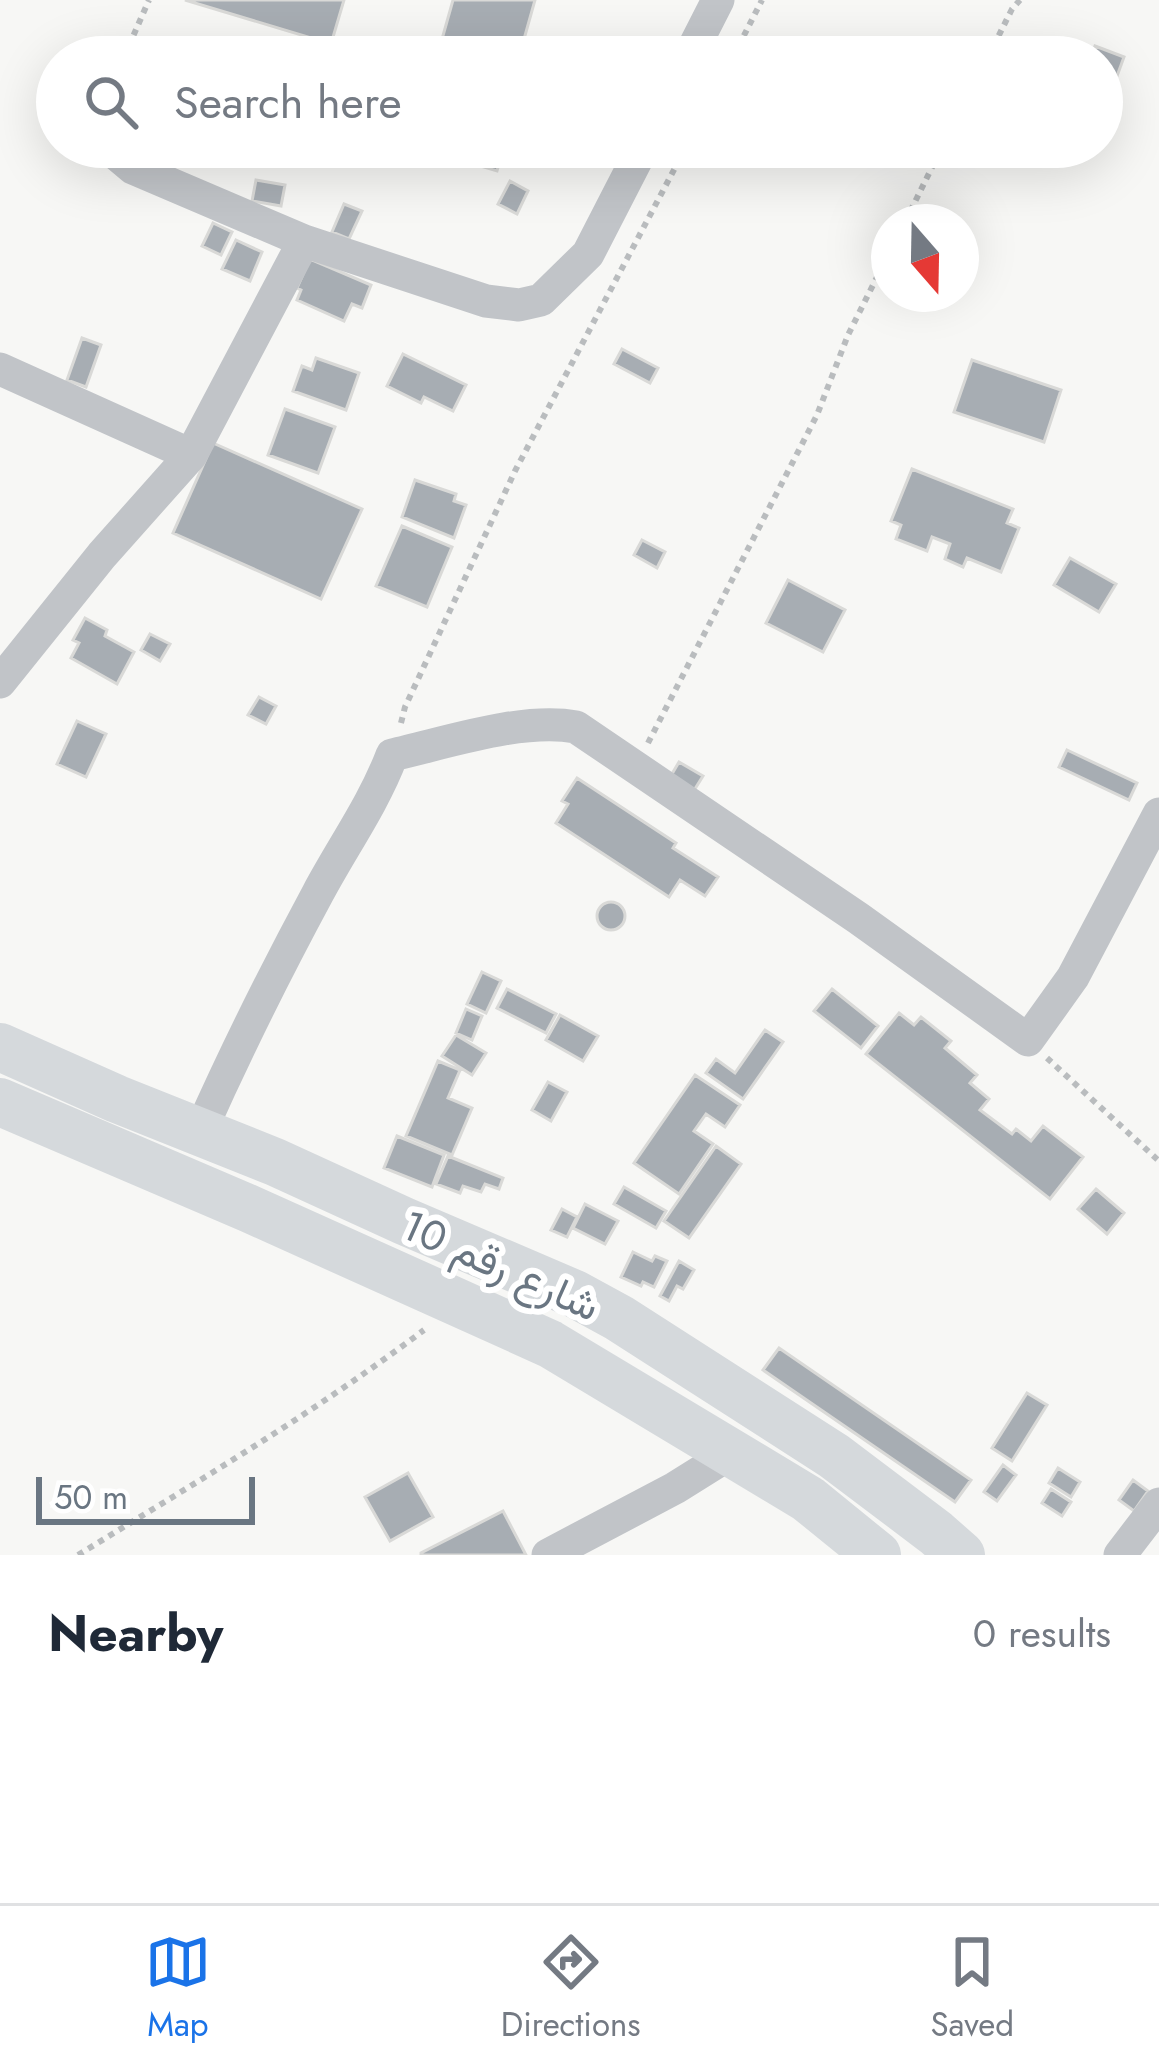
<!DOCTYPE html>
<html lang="en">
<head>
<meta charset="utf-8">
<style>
  body { margin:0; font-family:Jost,Vazirmatn,sans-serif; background:#f6f6f7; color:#1f2937 }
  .compass { position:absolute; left:871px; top:204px; width:108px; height:108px; border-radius:50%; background:#fff; box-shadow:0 12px 48px #0002; rotate:160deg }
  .scale { position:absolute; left:36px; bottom:30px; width:219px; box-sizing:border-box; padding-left:12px; border:6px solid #6a7682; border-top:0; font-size:33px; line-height:42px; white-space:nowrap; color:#6a7682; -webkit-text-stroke:9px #fff; paint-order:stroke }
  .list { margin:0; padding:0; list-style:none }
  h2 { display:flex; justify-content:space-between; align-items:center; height:156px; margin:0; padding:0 48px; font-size:51px }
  h2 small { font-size:39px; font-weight:400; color:#747a83 }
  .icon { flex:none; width:66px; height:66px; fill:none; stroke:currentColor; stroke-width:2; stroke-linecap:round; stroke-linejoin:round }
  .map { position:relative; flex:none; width:1159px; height:1555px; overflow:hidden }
  .search { position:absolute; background:#fff; box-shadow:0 12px 48px #0002; left:36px; right:36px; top:36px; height:132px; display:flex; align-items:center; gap:30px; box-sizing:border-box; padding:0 42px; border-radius:66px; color:#747a83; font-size:45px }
  .sheet { height:348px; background:#fff }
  nav { display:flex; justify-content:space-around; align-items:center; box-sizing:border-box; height:168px; border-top:3px solid #e0e1e3; background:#fff; font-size:33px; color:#747a83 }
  nav a { display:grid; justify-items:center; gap:6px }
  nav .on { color:#1a73e8 }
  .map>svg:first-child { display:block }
  .building { fill:#a7adb3; stroke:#d9d9d7; stroke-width:3 }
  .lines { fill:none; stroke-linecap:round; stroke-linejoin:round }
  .path { stroke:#b9bcbe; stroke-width:6; stroke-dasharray:6 6; stroke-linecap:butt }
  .street { stroke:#c1c4c8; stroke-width:33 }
  .secondary { stroke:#d5d9dc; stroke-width:48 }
  .labels { text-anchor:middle; stroke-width:12; stroke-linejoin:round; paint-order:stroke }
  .street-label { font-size:42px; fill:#6a7682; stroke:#fff }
</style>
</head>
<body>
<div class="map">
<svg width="1159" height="1555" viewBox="0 0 1159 1555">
  <rect width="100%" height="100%" fill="#f7f7f5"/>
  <path class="building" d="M185,0h159l-13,44z
    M453,0h82l-16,57h-82z
    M1095,46l29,11 -7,19 -15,-6v-13h-11z
    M453,147h51l-7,24 -47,-14z
    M256,180l29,5 -4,21 -29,-5z
    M510,181l18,10 -11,23 -19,-10z
    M344,204l18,7 -13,28 -17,-7z
    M213,223l19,9 -11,23 -19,-9z
    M236,240l26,12 -12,29 -28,-12z
    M310,259l61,26 -9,23 -10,-4 -8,17 -47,-21 4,-10 -4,-2z
    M82,338l19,7 -15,42 -19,-7z
    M622,349l36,19 -8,15 -36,-19z
    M403,354l63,31 -13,26 -29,-14 -3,6 -34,-17z
    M316,358l43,15 -13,37 -53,-19 9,-25 10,4z
    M972,360l89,30 -17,52 -90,-30z
    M285,409l50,18 -17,46 -50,-18z
    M213,443l149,66 -41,90 -148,-66z
    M912,469l101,40 -6,14 12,5 -18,44 -34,-14 -4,9 -18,-8 5,-15 -18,-7 -5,14 -31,-12 5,-14 -10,-4z
    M415,480l41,14 -2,7 12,4 -12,33 -52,-21z
    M402,526l50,21 -25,60 -51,-21z
    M642,540l23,12 -8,16 -23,-13z
    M1070,558l46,26 -17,28 -45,-27z
    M788,580l57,30 -22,42 -57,-29z
    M85,618l22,12 -2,6 29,16 -17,32 -46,-26 8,-15 -6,-3z
    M150,634l20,10 -10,17 -19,-11z
    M259,697l17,9 -10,18 -18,-9z
    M77,721l29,13 -20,43 -29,-13z
    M1067,750l70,33 -8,17 -70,-33z
    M679,762l24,14 -10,16 -24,-13z
    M577,778l99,65 -3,5 45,29 -13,19 -25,-16 -11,17 -113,-74 12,-19 -6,-3z
    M597 916a14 14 0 1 1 28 0a14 14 0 1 1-28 0Z
    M482,972l19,9 -15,32 -19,-9z
    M507,989l49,25 -10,19 -49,-25z
    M832,989l46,37 -17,22 -47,-37z
    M466,1009l16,7 -10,24 -16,-7z
    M899,1013l15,12 7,-8 30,24 -6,7 32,27 -7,8 19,16 -9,11 32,24 4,-5 15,12 12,-15 40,31 -33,42 -184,-145z
    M560,1015l38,21 -15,25 -37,-21z
    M765,1030l18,12 -40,57 -37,-26 10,-14 19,14z
    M456,1035l30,18 -14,22 -30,-19z
    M438,1061l22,9 -12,28 24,10 -20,47 -46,-19z
    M695,1075l45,30 -15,22 -19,-13 -12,17 19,13 -34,50 -45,-31z
    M548,1082l19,10 -16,29 -19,-11z
    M397,1136l47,19 -12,32 -48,-19z
    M716,1146l25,18 -52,74 -25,-17z
    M448,1156l55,22 -4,11 -14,-5 -4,8 -18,-6 -3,7 -24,-9z
    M624,1187l42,24 -10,17 -42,-24z
    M1096,1189l28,24 -17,21 -29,-25z
    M585,1204l33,17 -13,23 -32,-16z
    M562,1209l15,8 -10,20 -16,-7z
    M633,1252l19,9 3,-5 12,5 -13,26 -11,-5 -2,4 -20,-9z
    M679,1261l15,9 -11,19 -6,-3 -8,15 -9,-5z
    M779,1348l192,132 -16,22 -192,-132z
    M1027,1393l20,12 -35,56 -20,-13z
    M1003,1465l13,10 -19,26 -13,-9z
    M1058,1468l22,14 -9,15 -22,-14z
    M408,1473l25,44 -43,24 -25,-44z
    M1133,1480l15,11 -14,20 -15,-11z
    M1051,1489l20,13 -9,14 -20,-13z
    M503,1511l23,44h-105v-2z"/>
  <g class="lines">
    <path class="path" d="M124,57l25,-57
      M733,57l29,-57
      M988,57l24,-48 8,-9
      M905,222l37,-75
      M401,723l4,-16 110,-236 171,-324
      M648,743l169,-328 31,-80 41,-82
      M1047,1058l112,103
      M78,1555c117,-72 236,-142 346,-225"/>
    <path class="street" d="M689,57l29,-57
      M108,147l25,21 171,73 182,60 33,4 22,-5 47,-46 55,-107
      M0,369l191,86
      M0,682l102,-127 89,-100 113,-214
      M200,1132c36,-81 76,-161 118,-239 25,-47 55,-88 74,-138 54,-12 130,-38 184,-28l282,191 170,122 45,-63 86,-163
      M548,1555l127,-67 56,-35
      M1120,1555l39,-51"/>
    <path class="secondary" d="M0,1047l117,52 158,63 129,59 171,73 44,24 215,138 102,77 25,22
      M0,1102l250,107 300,135 258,155 69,56"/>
  </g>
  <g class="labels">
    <g class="street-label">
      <text transform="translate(501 1265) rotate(24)" y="15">شارع رقم 10</text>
    </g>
  </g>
</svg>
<svg class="compass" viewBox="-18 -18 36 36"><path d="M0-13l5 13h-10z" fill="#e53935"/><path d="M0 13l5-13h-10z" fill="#747a83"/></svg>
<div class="scale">50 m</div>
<div class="search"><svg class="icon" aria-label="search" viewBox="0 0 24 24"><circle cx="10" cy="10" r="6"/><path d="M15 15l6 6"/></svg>Search here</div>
</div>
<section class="sheet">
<h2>Nearby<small>0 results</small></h2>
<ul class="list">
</ul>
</section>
<nav>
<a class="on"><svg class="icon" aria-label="map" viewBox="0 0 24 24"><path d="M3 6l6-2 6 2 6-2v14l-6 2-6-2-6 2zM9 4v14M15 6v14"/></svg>Map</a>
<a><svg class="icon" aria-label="directions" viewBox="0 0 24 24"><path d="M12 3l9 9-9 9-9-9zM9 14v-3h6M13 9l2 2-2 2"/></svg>Directions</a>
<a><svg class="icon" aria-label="saved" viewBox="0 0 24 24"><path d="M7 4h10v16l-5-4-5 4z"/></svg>Saved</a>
</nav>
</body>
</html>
